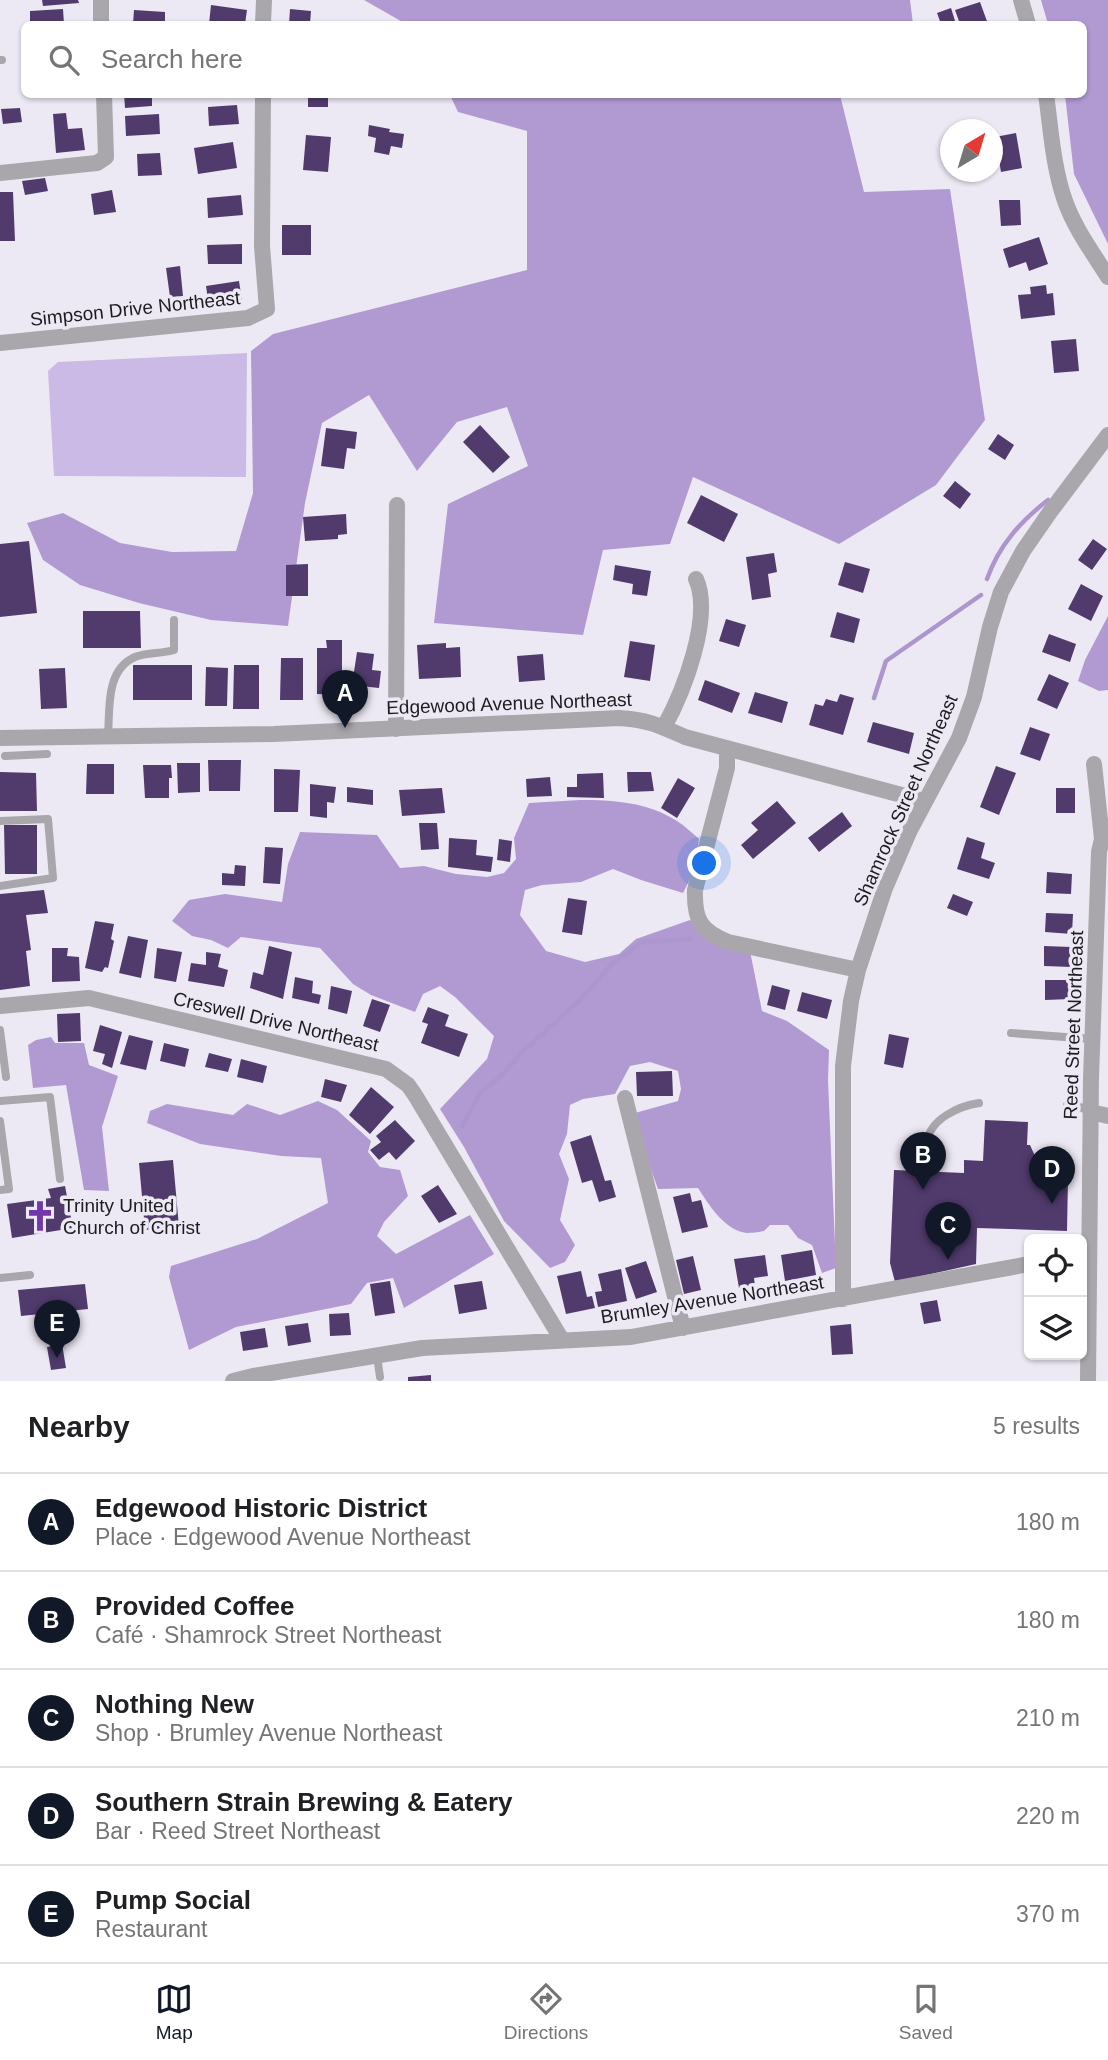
<!DOCTYPE html>
<html lang="en">
<head>
<meta charset="utf-8">
<style>
  body { margin:0; font-family:Helvetica,sans-serif; background:#f2f2f2; color:#202124 }
  .controls { position:absolute; right:21px; bottom:21px; display:grid; overflow:hidden; border-radius:10px; box-shadow:0 2px 5px #0004 }
  .controls button { width:63px; height:63px; display:grid; place-items:center; padding:0; border:0; border-bottom:2px solid #e0e0e0; background:#fff; color:#202124; font:35px sans-serif }
  .compass { position:absolute; left:940px; top:119px; width:63px; height:63px; border-radius:50%; background:#fff; box-shadow:0 2px 5px #0004; rotate:38deg }
  .you { position:absolute; left:705px; top:864px; width:24px; height:24px; margin:-18px; border:5px solid #fff; border-radius:50%; background:#1a73e8; box-shadow:0 0 0 10px #1a73e833 }
  .badge { display:grid; place-items:center; width:46px; height:46px; border-radius:50%; background:#111827; color:#fff; font-size:23px; font-weight:700 }
  .pin { position:absolute; translate:-50% -58px; filter:drop-shadow(0 2px 4px #0008) }
  .pin::after { content:''; position:absolute; top:37px; width:24px; height:21px; background:inherit; clip-path:polygon(0 0,100% 0,50% 100%) }
  .list { margin:0; padding:0; list-style:none }
  h2 { display:flex; justify-content:space-between; align-items:center; height:91px; margin:0; padding:0 28px; font-size:30px }
  h2 small { font-size:23px; font-weight:400; color:#757577 }
  .list li { display:grid; grid-template-columns:46px 1fr auto; gap:21px; align-items:center; box-sizing:border-box; height:98px; padding:0 28px; border-top:2px solid #e0e0e0 }
  .list b { display:block; font-size:26px; white-space:nowrap }
  .list p { margin:0; font-size:23px; white-space:nowrap; color:#757577 }
  .list em { font-size:23px; font-style:normal; color:#757577 }
  .icon { flex:none; width:38px; height:38px; fill:none; stroke:currentColor; stroke-width:2; stroke-linecap:round; stroke-linejoin:round }
  .map { position:relative; flex:none; width:1108px; height:1381px; overflow:hidden }
  .search { position:absolute; background:#fff; box-shadow:0 2px 5px #0004; left:21px; right:21px; top:21px; height:77px; display:flex; align-items:center; gap:18px; box-sizing:border-box; padding:0 24px; border-radius:10px; color:#757577; font-size:26px }
  .sheet { height:581px; background:#fff }
  nav { display:flex; justify-content:space-around; align-items:center; box-sizing:border-box; height:98px; border-top:2px solid #e0e0e0; background:#fff; font-size:19px; color:#757577 }
  nav a { display:grid; justify-items:center; gap:4px }
  nav .on { color:#111827 }
  .map>svg:first-child { display:block }
  .green { fill:#cbbae5 }
  .forest { fill:#b19ad2 }
  .lines { fill:none; stroke-linecap:round; stroke-linejoin:round }
  .stream { stroke:#ad95ce; stroke-width:4.5 }
  .building { fill:#513b6d }
  .service { stroke:#a9a7ac; stroke-width:8 }
  .minor { stroke:#a9a7ac; stroke-width:16 }
  .labels { text-anchor:middle; stroke-width:7; stroke-linejoin:round; paint-order:stroke }
  .street-label { font-size:19px; fill:#1d1c20; stroke:#ede9f4 }
  .poi-label { font-size:19px; fill:#1d1c20; stroke:#ede9f4; text-anchor:start }
</style>
</head>
<body>
<div class="map">
<svg width="1108" height="1381" viewBox="0 0 1108 1381">
  <rect width="100%" height="100%" fill="#ede9f4"/>
  <path class="green" d="M247,353l-1,124 -192,-1 -6,-105 10,-9z"/>
  <path class="forest" d="M364,0h546l3,24h-507z
    M1041,0h67v244l-34,-70 -9,-79 19,-1v-70h-36z
    M450,95h390l24,97 86,-3 35,231 -49,65 -97,59 -146,-67 -23,67 -67,6 -20,85 -149,-12 14,-119 80,-38 -21,-59 -50,15 -40,49 -48,-76 -47,28 -17,80 -17,123 -77,-6 -72,-17 -59,-18 -37,-25 -16,-37 36,-10 57,30 52,9 64,-1 17,-58 -2,-142 22,-17 254,-64v-139l-69,-19z
    M1108,616v74l-9,1 -21,-10 7,-21z
    M580,800c33,0 68,2 97,21 8,5 15,12 22,18l-4,30 -12,24 -42,-13 -28,-11 -32,13 -39,3 -17,5 -5,25 26,36 39,11 34,-8 17,-15 54,-19 22,20 38,11 12,60 25,10 42,29 -1,30 8,188 -14,5 -10,-28 -14,-7 -10,-13h-18l-6,6c-5,1 -12,2 -17,2 -22,-2 -38,-28 -49,-45l-40,1 -21,-58 -2,-18 43,-12 3,-12 -3,-18 -28,-9 -20,4 -15,28 -32,5 -13,6 -3,29 -8,20 10,25 -9,41 15,25 -10,17 -15,6 -46,-47 -40,-74 -24,-38 47,-50 7,-23 -39,-39 -15,-11 -17,8 -8,18 -44,-17 -18,-11 -33,-36 -79,-11 -13,11 -17,-8 -19,-4 -20,-15 17,-21 36,-6 57,8 6,-38 12,-32 77,3 23,33 24,-2 32,8 31,3 17,-4 12,-14 -2,-21 15,-35z
    M51,1037l4,6h29l5,22 29,11 -16,51 7,64 -25,-1 -18,-105 -33,3 -5,-43 8,-5z
    M318,1101l19,9 34,31 -3,11 12,15 20,3 8,26 -24,26 -7,14 19,18 74,-39 24,39 -90,54 -11,-30 -26,5 -16,21 -115,23 -47,23 -20,-73 2,-11 86,-27 71,-36 -7,-45 -40,-2 -81,-12 -53,-21 3,-12 17,-7 66,11 14,-11 33,11z"/>
  <g class="lines">
    <path class="stream" d="M987,579c12,-34 34,-58 61,-79
      M874,698l12,-37 95,-66
      M462,1126l19,-34 20,-16 25,-28 5,-3 7,-8 5,-3 7,-8 5,-3 26,-24 31,-35 30,-22 49,-3"/>
  </g>
  <path class="building" d="M42,0h36l1,3 -36,3z
    M980,2l8,22h-28l-5,-14z
    M211,5l36,5 -2,14h-36z
    M951,8l5,16h-15l-4,-11z
    M63,9l1,15h-34v-13z
    M290,9l21,2 -1,13h-21z
    M134,10l31,2v12h-32z
    M124,94h28v12l-27,2z
    M308,94h20v13h-20z
    M237,105l2,19 -30,2 -1,-19z
    M20,108l2,14 -19,2 -2,-15z
    M66,113l2,16 14,-1 3,22 -29,3 -3,-39z
    M159,114l1,20 -34,2 -1,-20z
    M369,125l21,4 -1,3 15,2 -2,14 -11,-2 -2,9 -15,-3 2,-14 -8,-2z
    M1016,133l6,35 -21,4 -6,-35z
    M306,135l25,2 -3,35 -25,-2z
    M233,142l4,26 -39,6 -4,-26z
    M160,153l2,22 -24,1 -1,-22z
    M45,178l3,13 -23,4 -3,-14z
    M112,190l4,22 -22,3 -3,-21z
    M0,192h13l2,49h-15z
    M241,195l2,20 -35,3 -1,-20z
    M999,200h21l1,25 -20,1z
    M282,225h29v30h-29z
    M1039,237l9,27 -19,7 -3,-9 -17,6 -6,-19z
    M242,244v20h-34l-1,-19z
    M180,266l3,30 -13,1 -4,-29z
    M239,281l3,20 -33,5 -3,-20z
    M1046,285l1,9 6,-1 2,22 -34,4 -3,-24 13,-1 -1,-7z
    M1076,339l3,32 -25,2 -3,-32z
    M480,425l30,32 -17,16 -30,-31z
    M326,428l31,4 -2,17 -8,-1 -3,21 -23,-3z
    M998,434l16,11 -9,15 -17,-11z
    M955,481l16,13 -11,15 -17,-13z
    M701,495l37,19 -14,28 -37,-19z
    M346,514l1,20 -9,1v4l-33,2 -2,-24z
    M1093,539l14,10 -15,21 -14,-10z
    M29,541l8,72 -37,4v-73z
    M774,553l3,19 -9,2 3,23 -19,3 -6,-43z
    M845,562l25,7 -7,24 -25,-8z
    M308,564v32h-22v-31z
    M615,565l36,6 -4,25 -15,-2 1,-10 -20,-4z
    M1081,584l22,12 -12,25 -23,-12z
    M83,611h57l1,37h-58z
    M837,612l23,7 -6,24 -24,-6z
    M726,619l20,6 -7,22 -20,-6z
    M1049,634l27,10 -6,18 -28,-10z
    M326,640h16v55l-25,-1v-46h10z
    M630,641l25,4 -5,36 -26,-4z
    M446,643v5l14,-1 1,30 -42,2 -2,-34z
    M357,652l17,2 -2,16 9,1 -2,17 -27,-3z
    M543,654l2,26 -26,2 -2,-26z
    M281,658h22v42h-23z
    M133,665h59v35h-59z
    M234,665h25v44h-26z
    M206,667l22,1 -1,38h-22z
    M65,668l2,40 -26,1 -2,-40z
    M1049,674l20,9 -12,26 -20,-9z
    M705,680l35,13 -8,20 -34,-13z
    M755,692l33,10 -6,21 -34,-10z
    M840,694l14,4 -11,37 -34,-10 6,-21 8,2 3,-7 11,3z
    M873,722l41,11 -5,21 -42,-12z
    M1030,727l20,7 -10,27 -20,-7z
    M208,760h33l-1,31h-31z
    M177,763h23v29l-22,1z
    M87,764h27v30h-28z
    M143,765h28l1,13h-3v20h-24z
    M996,766l20,7 -17,42 -19,-8z
    M274,769l26,1 -2,42h-24z
    M0,772l36,1 1,38h-37z
    M627,772h24l3,19 -26,1z
    M603,773l1,25 -37,-1v-10h10v-13z
    M550,777l2,19 -25,1 -1,-18z
    M678,778l17,10 -18,30 -16,-10z
    M310,784l26,3 -2,16 -7,-1v16l-17,-2z
    M347,787l26,3v15l-26,-3z
    M442,788l3,25 -43,3 -3,-26z
    M1056,788h19v25h-19z
    M777,801l19,22 -43,36 -12,-14 17,-15 -7,-7z
    M842,812l10,14 -33,26 -11,-14z
    M419,823h18l2,26 -18,1z
    M4,825h33v49h-32z
    M967,837l18,6 -4,15 14,5 -6,16 -32,-10z
    M449,838l28,2 -1,15 17,2 -2,15 -43,-5z
    M499,839l13,2 -2,21 -13,-2z
    M265,847l18,1 -3,36 -17,-1z
    M235,865l11,1 -1,20 -23,-1v-12l12,1z
    M1047,872l25,2 -1,20 -25,-1z
    M44,890l4,23 -22,2 5,35 -5,1 4,35 -30,4v-96z
    M953,894l20,8 -6,14 -20,-8z
    M568,898l19,3 -5,34 -20,-3z
    M1046,913l27,1 -1,20 -27,-2z
    M95,921l19,3 -3,15 3,2 -6,27 -3,-1 -3,5 -17,-4z
    M128,936l20,4 -7,38 -22,-5z
    M269,946l23,6 -9,47 -33,-11 3,-16 10,3z
    M1044,946l27,1v20l-27,-1z
    M52,948h16l-1,8 12,1 1,24 -28,1z
    M157,948l25,4 -6,30 -22,-4z
    M206,952l15,2 -3,13 10,3 -4,17 -36,-6 3,-18 15,2z
    M295,977l18,4 -1,12 9,2 -2,9 -27,-6z
    M1045,980h26v19l-26,1z
    M772,985l18,5 -5,20 -18,-5z
    M331,986l21,5 -5,23 -19,-5z
    M802,992l30,8 -5,19 -30,-8z
    M372,999l18,6 -10,27 -17,-6z
    M428,1007l21,8 -4,11 23,8 -9,23 -38,-14 7,-19 -6,-2z
    M80,1013l1,28 -23,1 -1,-28z
    M100,1025l22,7 -10,36 -10,-4 3,-10 -12,-3z
    M889,1034l20,4 -6,30 -19,-4z
    M129,1035l24,6 -7,29 -26,-6z
    M164,1043l25,6 -4,18 -25,-6z
    M209,1053l23,6 -4,13 -23,-5z
    M241,1059l26,7 -4,17 -26,-6z
    M672,1071l1,25h-36l-1,-24z
    M325,1079l22,6 -6,17 -20,-5z
    M371,1087l23,20 -24,27 -21,-19z
    M395,1120l20,21 -19,19 -7,-8 -10,8 -9,-10 11,-8 -5,-6z
    M985,1120l43,2 -1,23h3l5,11 32,2 -1,21 2,-1 -1,53 -90,-3 -1,36 -81,18 -5,-19 4,-93 70,3v-13l19,1z
    M591,1135l14,46 6,-1 5,17 -17,5 -7,-22 -10,3 -12,-41z
    M173,1160l6,67 -34,3 -6,-67z
    M438,1185l19,29 -18,9 -18,-27z
    M65,1186l8,42 -61,10 -5,-34 44,-6 -3,-9z
    M690,1193l2,9 9,-2 7,27 -26,6 -9,-36z
    M812,1250l4,25 -31,6 -4,-26z
    M765,1255l3,21 -14,2 1,8 -16,2 -5,-29z
    M693,1256l8,34 -17,4 -8,-34z
    M646,1261l11,31 -21,7 -11,-31z
    M621,1269l6,32 -29,6 -3,-15 7,-1 -4,-17z
    M581,1271l6,26 5,-1 3,12 -29,6 -9,-38z
    M390,1281l5,32 -20,3 -5,-32z
    M482,1281l5,28 -28,5 -5,-29z
    M85,1284l3,25 -67,7 -3,-26z
    M937,1300l4,21 -17,3 -4,-21z
    M349,1313l2,22 -21,1 -1,-22z
    M308,1323l3,19 -23,4 -3,-20z
    M851,1324l2,30 -21,1 -2,-29z
    M265,1328l3,19 -25,4 -3,-19z
    M62,1344l4,24 -15,2 -4,-23z
    M431,1375v6h-23v-4z"/>
  <g class="lines">
    <path class="service" d="M0,60h2
      M108,736c2,-26 -3,-66 27,-79 12,-5 26,-3 39,-7v-30
      M5,756l42,-2
      M0,821l48,-2 5,59 -53,8
      M0,1030l6,47
      M1011,1033l81,6
      M0,1101l50,-4 10,82
      M1067,1105l11,1 13,6
      M0,1121l9,68 -9,1
      M927,1142c3,-23 32,-36 52,-39
      M0,1278l30,-3
      M377,1356l3,21"/>
    <path class="minor" d="M101,0v24
      M1021,0l7,24
      M263,24l1,-24
      M1046,94c5,36 7,73 19,107 10,28 28,52 43,76
      M0,173l97,-10 9,-6 -2,-63
      M0,343l248,-25 19,-9 -5,-63 1,-152
      M664,727c19,-34 49,-110 32,-148
      M396,729l1,-224
      M0,738l274,-4 345,-16c30,2 39,7 66,19l239,64
      M727,748v20l-32,122c-1,29 5,41 33,52l130,28
      M0,1006l89,-8 297,71 22,16 7,10 147,245
      M625,1098l58,230
      M1091,1112l17,4
      M843,1299v-233l8,-65 7,-31 27,-82 24,-56 50,-94 15,-41 16,-70 11,-35 22,-41 27,-39 58,-77
      M233,1381l20,-5 169,-28 209,-11 398,-73
      M1088,1381l3,-303 8,-226 3,-13 -8,-75"/>
  </g>
  <defs>
    <symbol id="church-bare" viewBox="-9 -9 18 18"><path d="M-1.2-6h2.4v3.5h3.3v2.4h-3.3V6h-2.4V-.1h-3.3v-2.4h3.3Z" fill="#7237ad" stroke="#ede9f4" stroke-width="2.5" paint-order="stroke"/></symbol>
  </defs>
  <g fill-rule="evenodd">
    <use href="#church-bare" x="18" y="1194" width="44" height="44"/>
  </g>
  <g class="labels">
    <g class="street-label">
      <text transform="translate(135 308) rotate(-6)" y="7">Simpson Drive Northeast</text>
      <text transform="translate(509 703) rotate(-2)" y="7">Edgewood Avenue Northeast</text>
      <text transform="translate(905 800) rotate(-66)" y="7">Shamrock Street Northeast</text>
      <text transform="translate(276 1021) rotate(13)" y="7">Creswell Drive Northeast</text>
      <text transform="translate(1073 1025) rotate(-88)" y="7">Reed Street Northeast</text>
      <text transform="translate(712 1299) rotate(-9)" y="7">Brumley Avenue Northeast</text>
    </g>
    <g class="poi-label">
      <text x="63" y="1212">Trinity United<tspan x="63" dy="22">Church of Christ</tspan></text>
    </g>
  </g>
</svg>
<div class="controls">
<button><svg class="icon" aria-label="locate" viewBox="0 0 24 24"><circle cx="12" cy="12" r="6"/><path d="M12 2v4M12 18v4M2 12h4M18 12h4"/></svg></button>
<button><svg class="icon" aria-label="layers" viewBox="0 0 24 24"><path d="M12 4l9 5-9 5-9-5zM3 14l9 5 9-5"/></svg></button>
</div>
<svg class="compass" viewBox="-18 -18 36 36"><path d="M0-13l5 13h-10z" fill="#e53935"/><path d="M0 13l5-13h-10z" fill="#757577"/></svg>
<div class="you"></div>
<div class="pin badge" style="left:345px;top:728px">A</div>
<div class="pin badge" style="left:923px;top:1190px">B</div>
<div class="pin badge" style="left:948px;top:1260px">C</div>
<div class="pin badge" style="left:1052px;top:1204px">D</div>
<div class="pin badge" style="left:57px;top:1358px">E</div>
<div class="search"><svg class="icon" aria-label="search" viewBox="0 0 24 24"><circle cx="10" cy="10" r="6"/><path d="M15 15l6 6"/></svg>Search here</div>
</div>
<section class="sheet">
<h2>Nearby<small>5 results</small></h2>
<ul class="list">
<li><span class="badge">A</span><div><b>Edgewood Historic District</b><p>Place · Edgewood Avenue Northeast</p></div><em>180 m</em></li>
<li><span class="badge">B</span><div><b>Provided Coffee</b><p>Café · Shamrock Street Northeast</p></div><em>180 m</em></li>
<li><span class="badge">C</span><div><b>Nothing New</b><p>Shop · Brumley Avenue Northeast</p></div><em>210 m</em></li>
<li><span class="badge">D</span><div><b>Southern Strain Brewing &amp; Eatery</b><p>Bar · Reed Street Northeast</p></div><em>220 m</em></li>
<li><span class="badge">E</span><div><b>Pump Social</b><p>Restaurant</p></div><em>370 m</em></li>
</ul>
</section>
<nav>
<a class="on"><svg class="icon" aria-label="map" viewBox="0 0 24 24"><path d="M3 6l6-2 6 2 6-2v14l-6 2-6-2-6 2zM9 4v14M15 6v14"/></svg>Map</a>
<a><svg class="icon" aria-label="directions" viewBox="0 0 24 24"><path d="M12 3l9 9-9 9-9-9zM9 14v-3h6M13 9l2 2-2 2"/></svg>Directions</a>
<a><svg class="icon" aria-label="saved" viewBox="0 0 24 24"><path d="M7 4h10v16l-5-4-5 4z"/></svg>Saved</a>
</nav>
</body>
</html>
